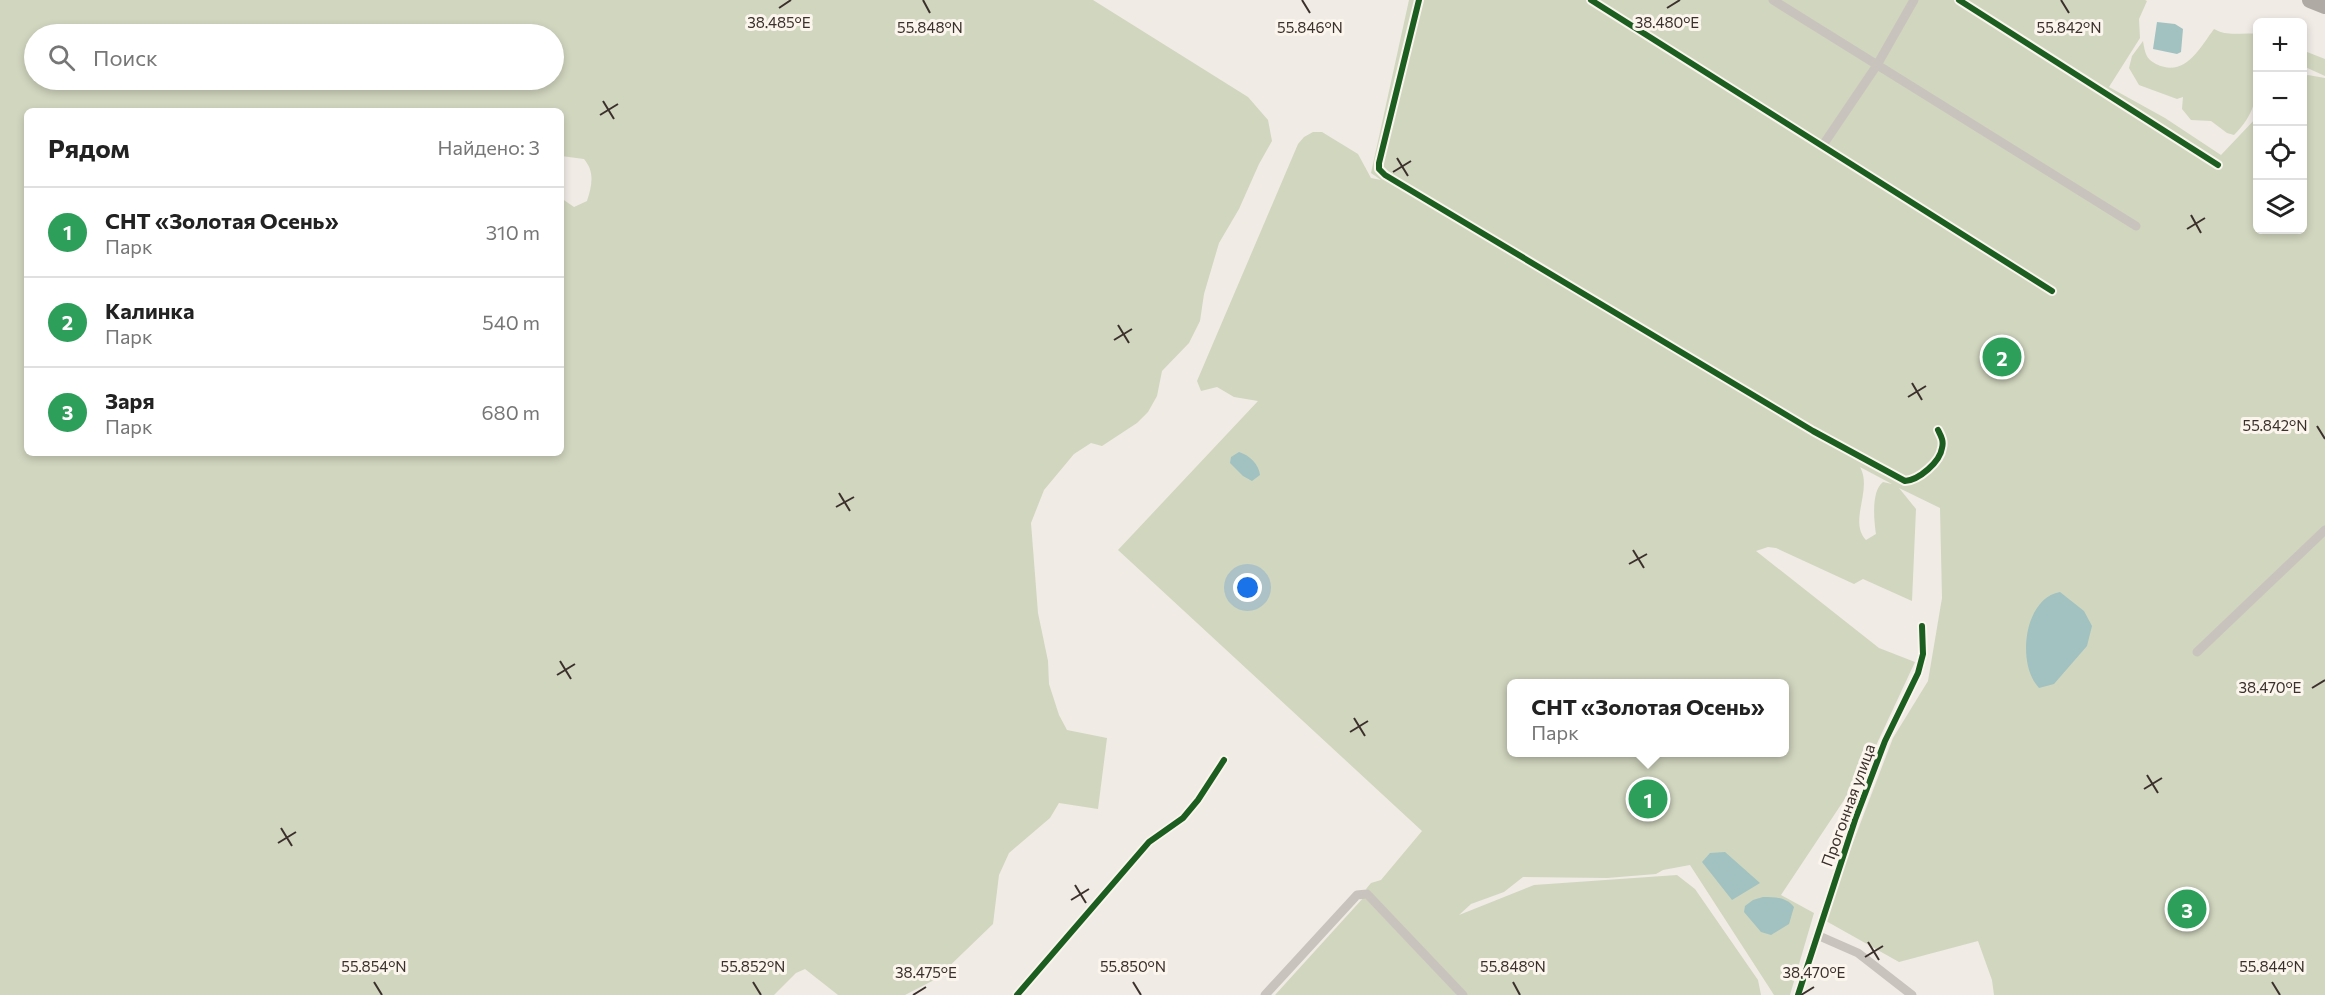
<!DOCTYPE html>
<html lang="ru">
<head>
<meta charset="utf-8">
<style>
  body { margin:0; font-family:Commissioner,sans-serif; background:#f2f2f2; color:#222 }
  .controls { position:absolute; right:18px; top:18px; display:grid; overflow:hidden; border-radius:9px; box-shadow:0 3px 9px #0003 }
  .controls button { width:54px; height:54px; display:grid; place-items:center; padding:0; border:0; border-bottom:2px solid #e0e0e0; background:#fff; color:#222; font:30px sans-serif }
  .you { position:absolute; left:1248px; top:588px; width:21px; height:21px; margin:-15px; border:4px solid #fff; border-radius:50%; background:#1a73e8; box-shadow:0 0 0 9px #1a73e833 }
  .badge { display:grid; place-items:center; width:39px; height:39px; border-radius:50%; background:#db2777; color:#fff; font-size:20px; font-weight:700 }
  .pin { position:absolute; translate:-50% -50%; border:3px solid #fff; box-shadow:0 2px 6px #0006 }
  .popup { position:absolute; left:1507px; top:679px; width:282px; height:78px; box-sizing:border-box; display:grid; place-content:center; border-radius:9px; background:#fff; filter:drop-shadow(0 2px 4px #0005); font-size:20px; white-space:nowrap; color:#767676 }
  .popup b { font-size:22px; color:#222 }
  .popup::after { content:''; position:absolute; left:50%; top:100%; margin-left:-12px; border:12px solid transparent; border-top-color:#fff }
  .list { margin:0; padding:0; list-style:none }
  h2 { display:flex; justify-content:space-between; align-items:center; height:78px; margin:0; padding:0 24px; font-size:26px }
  h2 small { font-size:20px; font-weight:400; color:#767676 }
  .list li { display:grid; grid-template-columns:39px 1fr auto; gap:18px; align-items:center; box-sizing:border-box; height:90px; padding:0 24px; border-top:2px solid #e0e0e0 }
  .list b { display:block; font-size:22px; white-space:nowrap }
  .list p { margin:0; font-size:20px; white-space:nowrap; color:#767676 }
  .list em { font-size:20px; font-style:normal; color:#767676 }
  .icon { flex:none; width:33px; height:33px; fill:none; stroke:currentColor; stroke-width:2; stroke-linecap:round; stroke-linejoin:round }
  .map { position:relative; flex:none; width:2325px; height:995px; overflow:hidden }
  .search { position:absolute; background:#fff; box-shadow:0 3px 9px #0003; left:24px; top:24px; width:540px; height:66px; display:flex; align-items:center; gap:15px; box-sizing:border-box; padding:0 21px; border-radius:33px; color:#767676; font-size:22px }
  .panel { position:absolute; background:#fff; box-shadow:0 3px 9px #0003; left:24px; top:108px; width:540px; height:348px; border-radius:9px }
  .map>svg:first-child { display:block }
  .green { fill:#d1d6bf; fill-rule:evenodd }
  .water { fill:#a1c2c1 }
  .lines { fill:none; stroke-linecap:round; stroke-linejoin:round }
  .street { stroke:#c9c3be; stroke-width:9 }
  .highway { stroke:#afaaa4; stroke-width:16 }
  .cycleway-casing { stroke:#fbf5ee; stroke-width:10 }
  .cycleway { stroke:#1b5e20; stroke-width:6 }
  .ticks { fill:none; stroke:#3b302b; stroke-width:2 }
  .labels { text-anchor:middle; stroke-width:6; stroke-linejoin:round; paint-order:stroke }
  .street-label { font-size:16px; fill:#3b302b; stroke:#fbf5ee }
  .ticks-label { font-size:15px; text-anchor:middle; fill:#3b302b; stroke:#fbf5ee; stroke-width:6; stroke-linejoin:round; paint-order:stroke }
</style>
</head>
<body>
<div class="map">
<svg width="2325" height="995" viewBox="0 0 2325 995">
  <rect width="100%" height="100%" fill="#f0ebe5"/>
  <path class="green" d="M0,0h1093l155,97 20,23 4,21 -13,23 -20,45 -20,34 -15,51 -4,27 -11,22 -27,28 -5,25 -9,16 -11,11 -35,23 -11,-3 -17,11 -30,36 -13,33 7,90 10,48 1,23 10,31 8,15 40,8 -9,71 -39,-6 -9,15 -41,35 -10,22 -6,49 -57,55 -31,16h-67l-33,-26 -9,4 -22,22h-774zM34,34h520v46h-520zM27,111h534v45l23,3c11,13 8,26 3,42l-13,6 -13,-9v255h-534z
    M1409,0h736l2,1 -8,18 1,19 -31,49 56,31 56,37 36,-38 1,113h44l1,-154 5,-1 17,3v917h-331l-2,-15 -14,-39 -79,21 -73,-41 23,-68 44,-115 35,-57 14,-83 -2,-90 -41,-20 17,21 -4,92 -49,-22 -9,5 -78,-36 -8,-1 -12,4 123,97 36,14 -49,105 -85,128 33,18 -24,82h-16l-84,-130 -27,5 -7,4 -49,4 -84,-1 -19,15 -33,12 -12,11 75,-30 143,-10 18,14 63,91 3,15h-294l-101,-106 5,-6 10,-3 41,-49 -304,-281 140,-149 -24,-4 -17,-10 -16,4 -4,-10 101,-237 6,-7 9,-5h9l36,22 13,24 10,2 -10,-7zM1860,467l32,17 -9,-2c-12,9 -9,38 -7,52l-10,6c-18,-19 7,-50 -6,-73zM1512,684h272v68h-272z
    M2214,29c14,8 27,3 43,5 1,39 8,71 -23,101l-7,-2 -16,-12 -20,-1 -9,-11 1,-12 -6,2 -38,-14 -10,-17 3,-12 11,-15c2,12 3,18 13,23 29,14 43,-15 58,-35z
    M2302,50l23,9v17l-22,-10z
    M1364,897l94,98h-183z"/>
  <path class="water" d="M2157,22l18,2 8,5 -2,23 -4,2 -24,-5z
    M1239,452c10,3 20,12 21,23l-8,6 -9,-5 -13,-13 1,-6z
    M2060,592l24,19 8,15 -5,20 -33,38 -15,4c-23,-24 -15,-90 21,-96z
    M1725,852l35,31 -28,17 -30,-38 8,-9z
    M1763,897c12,0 23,0 31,10l-5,17 -18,11 -10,-3 -17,-20 1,-6 8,-6z"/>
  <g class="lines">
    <path class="street" d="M1419,0l-40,163v6l6,6 428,256 92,50c14,-1 35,-19 37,-33 2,-7 -1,-12 -4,-18
      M1591,0l461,291
      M1773,0l363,226
      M1959,0l259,165
      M1823,145l54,-80 37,-65
      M2197,652l128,-122
      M1817,935l41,18 54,42
      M1017,995l132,-153 34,-24 15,-18 26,-40
      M1265,995l92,-100 10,-1 96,101
      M1798,995l57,-175 30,-79 33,-68 5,-19 -1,-28"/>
    <path class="highway" d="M2310,0l15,6"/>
    <defs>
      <path id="cycleway" d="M1419,0l-40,163v6l6,6 428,256 92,50c14,-1 35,-19 37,-33 2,-7 -1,-12 -4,-18
        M1591,0l461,291
        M1959,0l259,165
        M1017,995l132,-153 34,-24 15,-18 26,-40
        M1798,995l57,-175 30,-79 33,-68 5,-19 -1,-28"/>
    </defs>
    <use href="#cycleway" class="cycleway-casing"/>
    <use href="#cycleway" class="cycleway"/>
  </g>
  <path class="ticks" d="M923,0l7,13M1302,0l8,13M2061,0l8,13M779,8l12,-8M1667,8l13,-8M603,101l11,18M600,115l18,-11M1397,158l11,18M1393,172l18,-11M2191,215l10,18M2187,229l18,-11M1118,325l11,18M1114,340l18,-11M1912,383l10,17M1908,397l18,-11M2317,426l8,13M839,493l11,18M836,507l18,-10M1633,550l11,18M1629,564l18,-10M560,661l11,18M557,675l18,-11M2312,688l13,-8M1354,718l11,18M1350,732l18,-11M2147,775l11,18M2144,789l18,-11M281,828l11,18M278,843l18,-11M1075,885l11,18M1071,900l18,-11M1868,942l11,18M1865,957l18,-11M374,982l8,13M753,982l8,13M1133,982l8,13M1513,982l7,13M2272,982l8,13M913,995l13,-8M1801,995l13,-8"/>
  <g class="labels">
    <g class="street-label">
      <text transform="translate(1848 805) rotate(-70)" y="6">Прогонная улица</text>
    </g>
  </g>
  <g class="ticks-label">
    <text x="779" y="28">38.485°E</text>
    <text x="1667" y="28">38.480°E</text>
    <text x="930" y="33">55.848°N</text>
    <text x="1310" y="33">55.846°N</text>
    <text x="2069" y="33">55.842°N</text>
    <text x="2275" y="431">55.842°N</text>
    <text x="2270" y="693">38.470°E</text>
    <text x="374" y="972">55.854°N</text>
    <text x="753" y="972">55.852°N</text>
    <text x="1133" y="972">55.850°N</text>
    <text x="1513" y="972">55.848°N</text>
    <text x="2272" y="972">55.844°N</text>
    <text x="926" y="978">38.475°E</text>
    <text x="1814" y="978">38.470°E</text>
  </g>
</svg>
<div class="controls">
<button>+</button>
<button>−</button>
<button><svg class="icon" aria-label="locate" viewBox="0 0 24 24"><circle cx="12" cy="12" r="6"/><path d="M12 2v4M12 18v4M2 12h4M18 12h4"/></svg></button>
<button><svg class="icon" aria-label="layers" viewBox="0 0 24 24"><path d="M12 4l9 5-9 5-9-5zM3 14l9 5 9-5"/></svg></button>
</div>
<div class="you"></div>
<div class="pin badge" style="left:1648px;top:799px;background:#2e9e5b">1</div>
<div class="popup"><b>СНТ «Золотая Осень»</b>Парк</div>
<div class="pin badge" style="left:2002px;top:357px;background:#2e9e5b">2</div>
<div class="pin badge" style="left:2187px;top:909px;background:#2e9e5b">3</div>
<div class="search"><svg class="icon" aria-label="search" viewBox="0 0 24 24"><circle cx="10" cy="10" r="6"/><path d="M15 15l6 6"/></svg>Поиск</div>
<section class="panel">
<h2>Рядом<small>Найдено: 3</small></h2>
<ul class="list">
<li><span class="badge" style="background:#2e9e5b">1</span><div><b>СНТ «Золотая Осень»</b><p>Парк</p></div><em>310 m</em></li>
<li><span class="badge" style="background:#2e9e5b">2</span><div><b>Калинка</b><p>Парк</p></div><em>540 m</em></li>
<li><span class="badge" style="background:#2e9e5b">3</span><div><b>Заря</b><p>Парк</p></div><em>680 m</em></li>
</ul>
</section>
</div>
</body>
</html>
